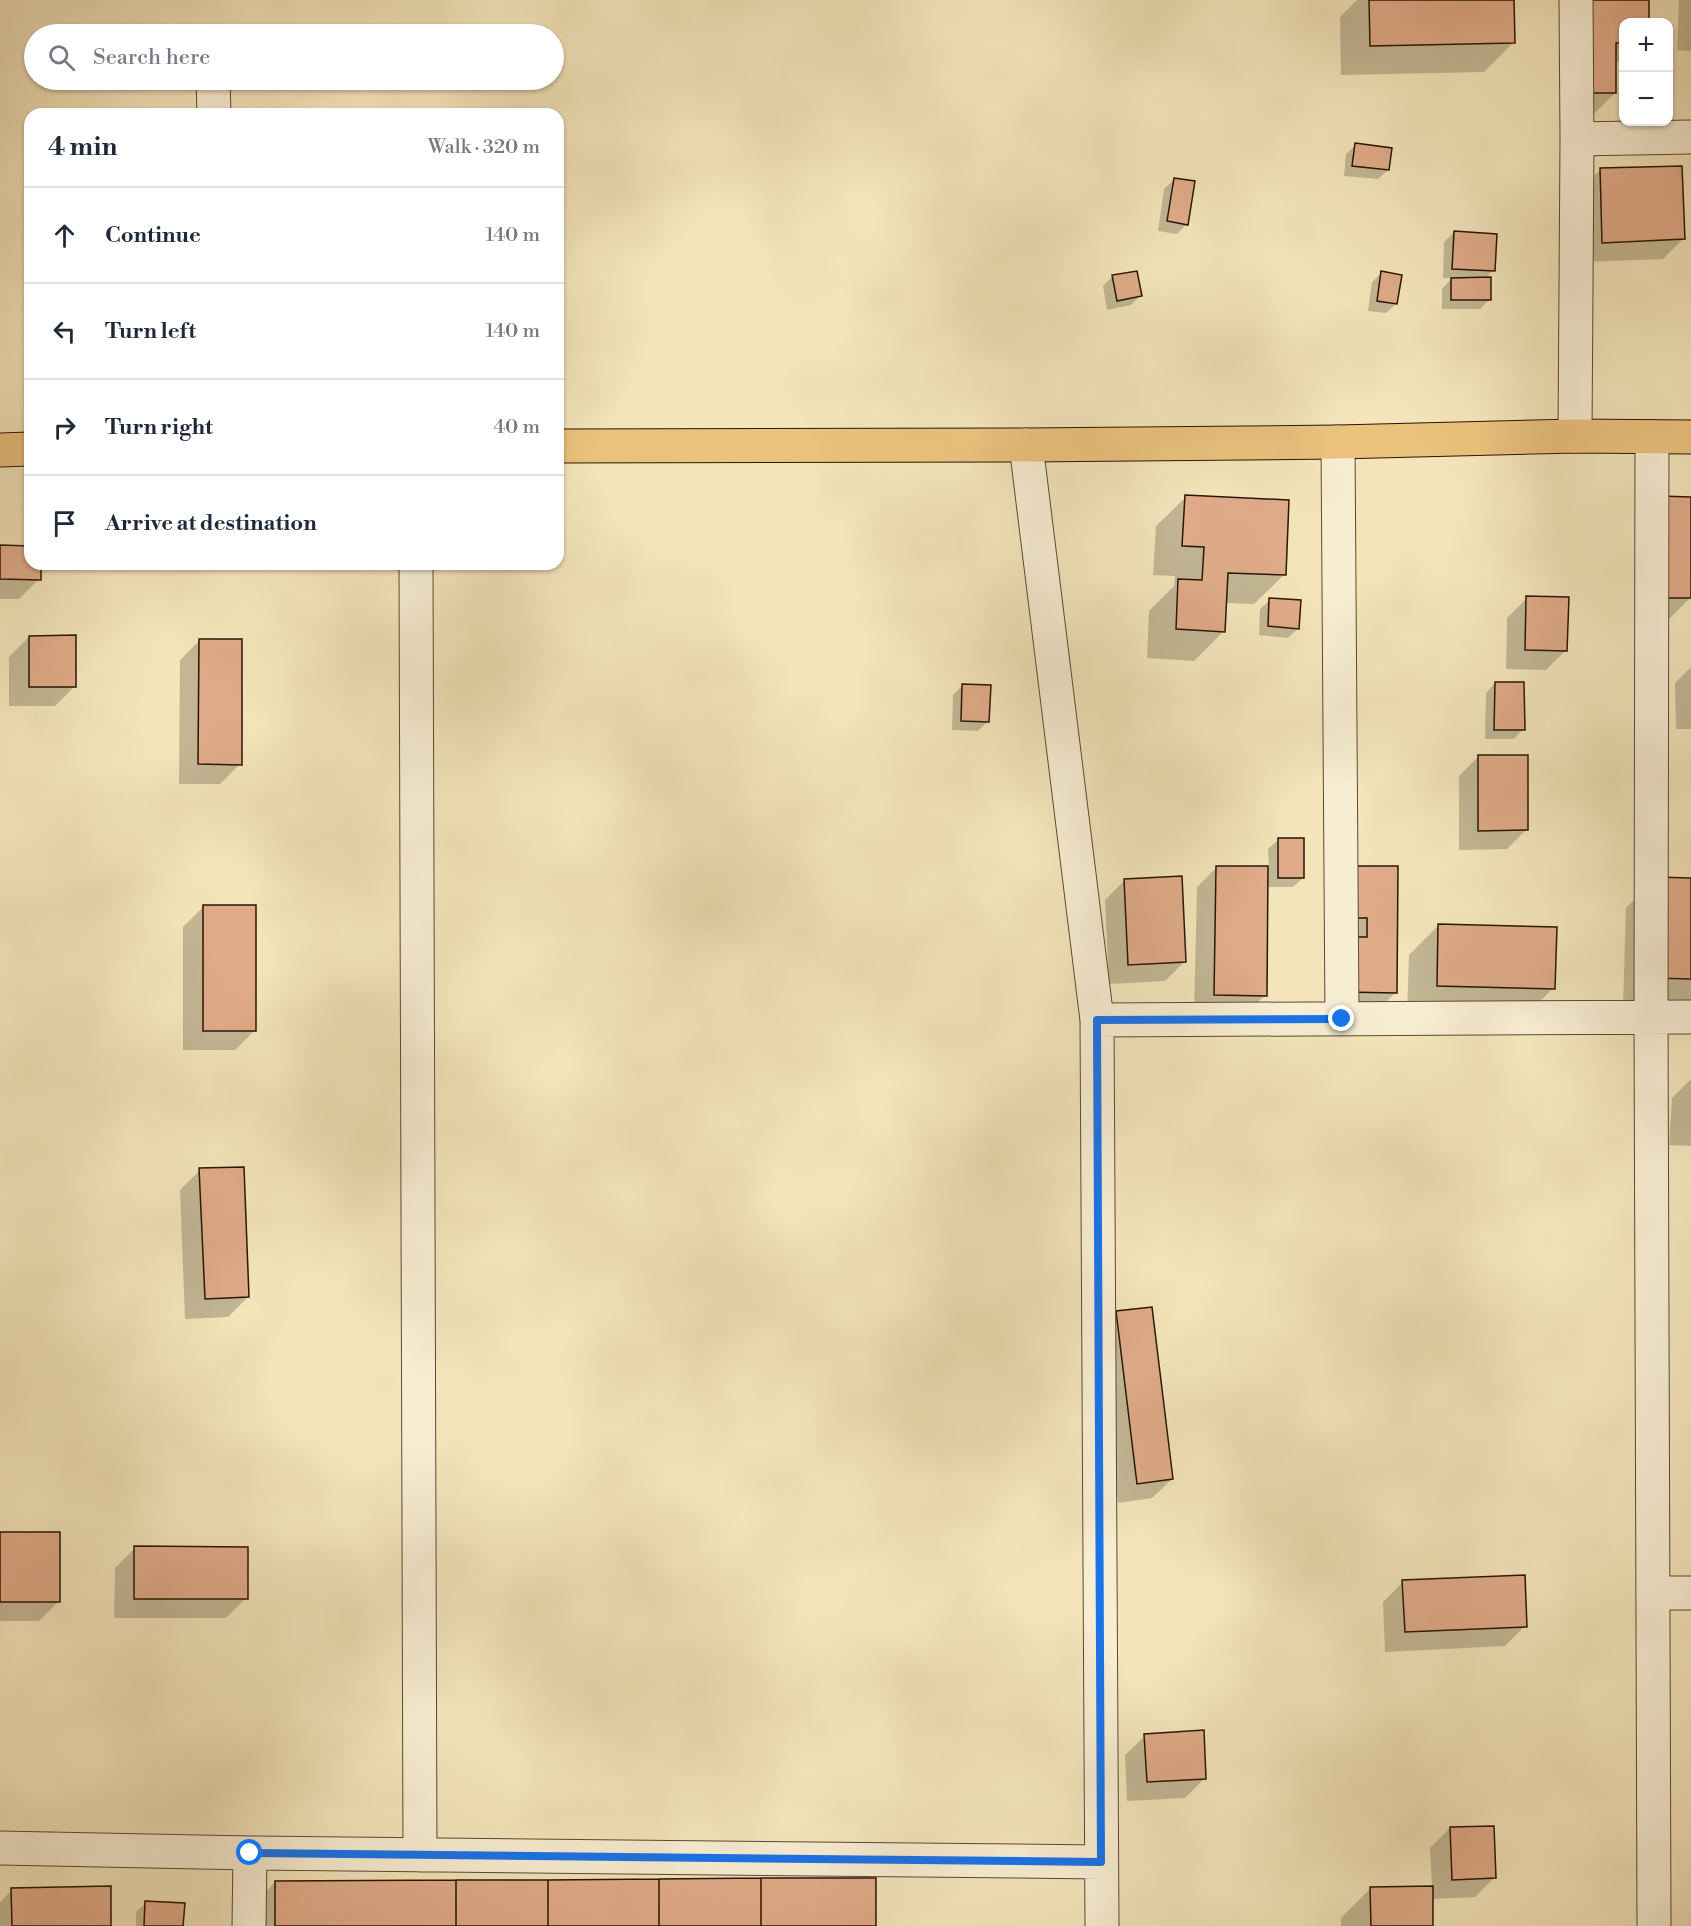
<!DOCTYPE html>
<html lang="en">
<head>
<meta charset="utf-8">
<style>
  body { margin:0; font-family:"Libre Bodoni",serif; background:#f6f6f7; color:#1f2937 }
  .controls { position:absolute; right:18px; top:18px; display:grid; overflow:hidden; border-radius:12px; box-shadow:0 2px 4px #0004 }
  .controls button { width:54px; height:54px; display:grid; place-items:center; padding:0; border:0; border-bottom:2px solid #e0e1e3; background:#fff; color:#1f2937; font:30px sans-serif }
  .stop { position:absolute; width:18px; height:18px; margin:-14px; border:4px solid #1a73e8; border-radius:50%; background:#fff }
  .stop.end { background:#1a73e8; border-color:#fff; box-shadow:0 2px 6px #0008 }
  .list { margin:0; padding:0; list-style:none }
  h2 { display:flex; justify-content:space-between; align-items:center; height:78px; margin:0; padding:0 24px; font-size:26px }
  h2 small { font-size:20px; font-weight:400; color:#747a83 }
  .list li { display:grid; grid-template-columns:39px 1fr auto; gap:18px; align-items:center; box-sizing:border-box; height:96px; padding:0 24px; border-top:2px solid #e0e1e3 }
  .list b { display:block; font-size:22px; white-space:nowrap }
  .list em { font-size:20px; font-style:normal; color:#747a83 }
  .icon { flex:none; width:33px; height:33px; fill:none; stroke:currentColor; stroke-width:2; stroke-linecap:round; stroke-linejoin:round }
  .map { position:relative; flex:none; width:1691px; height:1926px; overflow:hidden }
  .search { position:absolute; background:#fff; box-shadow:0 2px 4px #0004; left:24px; top:24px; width:540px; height:66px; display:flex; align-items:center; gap:15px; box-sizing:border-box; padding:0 21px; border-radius:33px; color:#747a83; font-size:22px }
  .panel { position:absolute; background:#fff; box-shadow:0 2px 4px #0004; left:24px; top:108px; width:540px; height:462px; border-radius:18px }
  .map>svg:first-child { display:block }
  .shadow { fill:#0003 }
  .building { fill:#dfab88; stroke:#2a1504; stroke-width:1.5 }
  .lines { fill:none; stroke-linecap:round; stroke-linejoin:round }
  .minor-casing { stroke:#5c4932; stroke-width:35 }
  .major-casing { stroke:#2a1504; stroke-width:35 }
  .minor { stroke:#f7edd2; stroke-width:33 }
  .major { stroke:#eac27d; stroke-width:33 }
  .route { stroke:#1a73e8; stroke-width:8 }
</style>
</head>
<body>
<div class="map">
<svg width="1691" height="1926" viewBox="0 0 1691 1926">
  <rect width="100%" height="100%" fill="#f3e4ba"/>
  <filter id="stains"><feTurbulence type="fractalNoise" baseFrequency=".00333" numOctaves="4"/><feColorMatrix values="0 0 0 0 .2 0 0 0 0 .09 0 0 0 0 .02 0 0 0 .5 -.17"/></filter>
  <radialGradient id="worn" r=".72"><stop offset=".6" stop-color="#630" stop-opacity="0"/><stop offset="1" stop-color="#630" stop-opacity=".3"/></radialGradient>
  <path class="shadow" d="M1357,0h156v43l-29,29 -143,3 -1,-58z
    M1568,0h80v22h-24v40h-9v31l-20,20 -27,-1z
    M1679,0h12v51l-14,-1z
    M1356,145l32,25 -10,9 -34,-3 2,-22z
    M1600,170l83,69 -20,20 -80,3 -3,-72z
    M1174,180l13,44 -10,10 -19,-3 6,-42z
    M1454,232l39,38 -8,9 4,21 -9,9h-38v-20l10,-11h-9l1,-36z
    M1382,273l14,31 -10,9 -18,-2 4,-29z
    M1113,276l27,20 -9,9 -24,5 -4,-24z
    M1186,497l98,78 -30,29 -29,-1 -1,28 -30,30 -47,-3 2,-47 25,-25 1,-10 -22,-1 3,-49z
    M1691,498l-1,100 -20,20 -30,-1z
    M0,547h30v17h10l-1,15 -20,20h-19z
    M1527,598l39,52 -20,20 -40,-1 1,-51z
    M1270,600l28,28 -10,10 -29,-3 1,-26z
    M29,637l46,49 -20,20h-46v-49z
    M200,640l40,124 -20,20h-41l1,-124z
    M1691,667v62h-15l-1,-46z
    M1495,683l28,46 -9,10h-29l1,-46z
    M963,685l25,36 -10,10 -26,-1 1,-35z
    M1479,756l48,73 -20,20 -48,1v-74z
    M1278,840l25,38 -10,9h-26l-2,108 -20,20h-51l3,-128 20,-20 52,1 -1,-19z
    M1397,868l-1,124 -20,20h-51l1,-75z
    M1656,878l35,2v129l-68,-2 3,-99z
    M1125,880l60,81 -20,20 -56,3 -4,-84z
    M203,907l52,123 -20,20h-52v-123z
    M1439,925l114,63 -29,30 -117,-3 2,-60z
    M1691,1079v67l-22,-1 3,-47z
    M200,1170l48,127 -20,20 -43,2 -5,-129z
    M1117,1313l55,166 -20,19 -34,5 -21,-170z
    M0,1534l59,67 -20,20h-39z
    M135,1548l111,50 -20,20h-112l1,-50z
    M1403,1582l122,44 -20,20 -120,6 -2,-50z
    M1145,1736l60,42 -20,20 -58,3 -2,-46z
    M1450,1828l45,49 -20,20 -44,2 1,27h-91v-8l30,-30 61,-1 -2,-39z
    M275,1882l600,44h-629v-14z
    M12,1890l98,36h-110v-24z
    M146,1903l36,23h-46v-14z"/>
  <path class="building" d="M1369,0h145l1,43 -145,3z
    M1588,0h61v22h-25v21h-8v50h-29z
    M1355,143l37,5 -3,22 -37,-4z
    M1682,166l3,73 -83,4 -2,-75z
    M1174,178l21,3 -7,44 -21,-4z
    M1454,231l43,3 -2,37 -43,-2z
    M1137,271l5,25 -25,5 -5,-26z
    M1381,271l21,4 -5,29 -20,-3z
    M1491,277v23h-40v-22z
    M1185,495l104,5 -3,75 -58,-2 -3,59 -49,-3 2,-50 24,1 2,-33 -22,-1z
    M1660,496l31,1v101h-32z
    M0,545l30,1v18h11v16l-41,-1z
    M1526,596l43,1 -2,54 -42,-1z
    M1269,598l32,2 -2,29 -31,-3z
    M76,635v52h-47v-51z
    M199,639h43v126l-44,-1z
    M1495,682h29l1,48h-31z
    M962,684l29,1 -2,37 -28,-1z
    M1478,755h50v75l-50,1z
    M1278,838h26v40h-26z
    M1216,866h52l-1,130 -53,-1z
    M1346,866h52l-1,127 -53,-1 1,-55h22v-19h-22z
    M1182,876l4,86 -58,3 -4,-86z
    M1655,877l36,1v101l-39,-1z
    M203,905h53v126h-53z
    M1438,924l119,3 -2,62 -118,-3z
    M244,1167l5,130 -44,2 -6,-131z
    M1152,1307l21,172 -36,5 -21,-173z
    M0,1532h60v70h-60z
    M134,1546l114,1v52h-114z
    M1525,1575l2,52 -122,5 -3,-52z
    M1204,1730l2,49 -59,3 -3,-48z
    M1494,1826l2,52 -44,2 -2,-53z
    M761,1878v48h-102v-47z
    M761,1878h115v48h-115z
    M659,1879v47h-111v-46z
    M456,1880v46h-181v-45z
    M456,1880h92v46h-92z
    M111,1886v40h-99l-1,-38z
    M1433,1886v40h-62l-1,-39z
    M145,1901l40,2 -2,23h-39z"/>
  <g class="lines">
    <defs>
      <path id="minor" d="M213,80l1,34
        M1577,139l114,-2
        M1575,436l2,-297 -1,-139
        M1652,437l-1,580 3,909
        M1338,442l4,577
        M1026,445l71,575 5,906
        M416,564l4,1291
        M1097,1020l594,-3
        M1653,1593h38
        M0,1848l250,5 851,9
        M249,1926l1,-73"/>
      <path id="major" d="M558,446l468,-1 312,-3 237,-6 116,1
        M0,450l30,-1"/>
    </defs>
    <use href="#minor" class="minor-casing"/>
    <use href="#major" class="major-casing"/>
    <use href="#minor" class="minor"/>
    <use href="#major" class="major"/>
  </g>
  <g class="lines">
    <path class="route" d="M250,1853l851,9 -4,-842 245,-1"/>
  </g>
  <rect width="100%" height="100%" filter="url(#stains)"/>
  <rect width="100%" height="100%" fill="url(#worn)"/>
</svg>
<div class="controls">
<button>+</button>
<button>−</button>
</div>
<div class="stop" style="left:250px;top:1853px"></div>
<div class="stop end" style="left:1342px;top:1019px"></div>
<div class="search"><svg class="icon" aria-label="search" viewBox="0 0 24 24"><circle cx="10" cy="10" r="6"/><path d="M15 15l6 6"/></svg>Search here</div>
<section class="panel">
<h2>4 min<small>Walk · 320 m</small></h2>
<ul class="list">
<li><svg class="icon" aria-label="ahead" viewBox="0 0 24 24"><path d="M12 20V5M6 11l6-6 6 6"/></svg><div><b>Continue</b></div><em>140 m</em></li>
<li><svg class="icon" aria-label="left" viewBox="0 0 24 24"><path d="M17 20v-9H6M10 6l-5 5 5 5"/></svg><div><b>Turn left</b></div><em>140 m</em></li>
<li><svg class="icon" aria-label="right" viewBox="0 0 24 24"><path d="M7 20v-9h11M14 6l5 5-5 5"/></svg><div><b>Turn right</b></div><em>40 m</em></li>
<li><svg class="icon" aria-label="arrive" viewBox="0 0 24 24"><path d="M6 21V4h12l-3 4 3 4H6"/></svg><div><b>Arrive at destination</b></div></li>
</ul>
</section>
</div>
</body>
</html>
